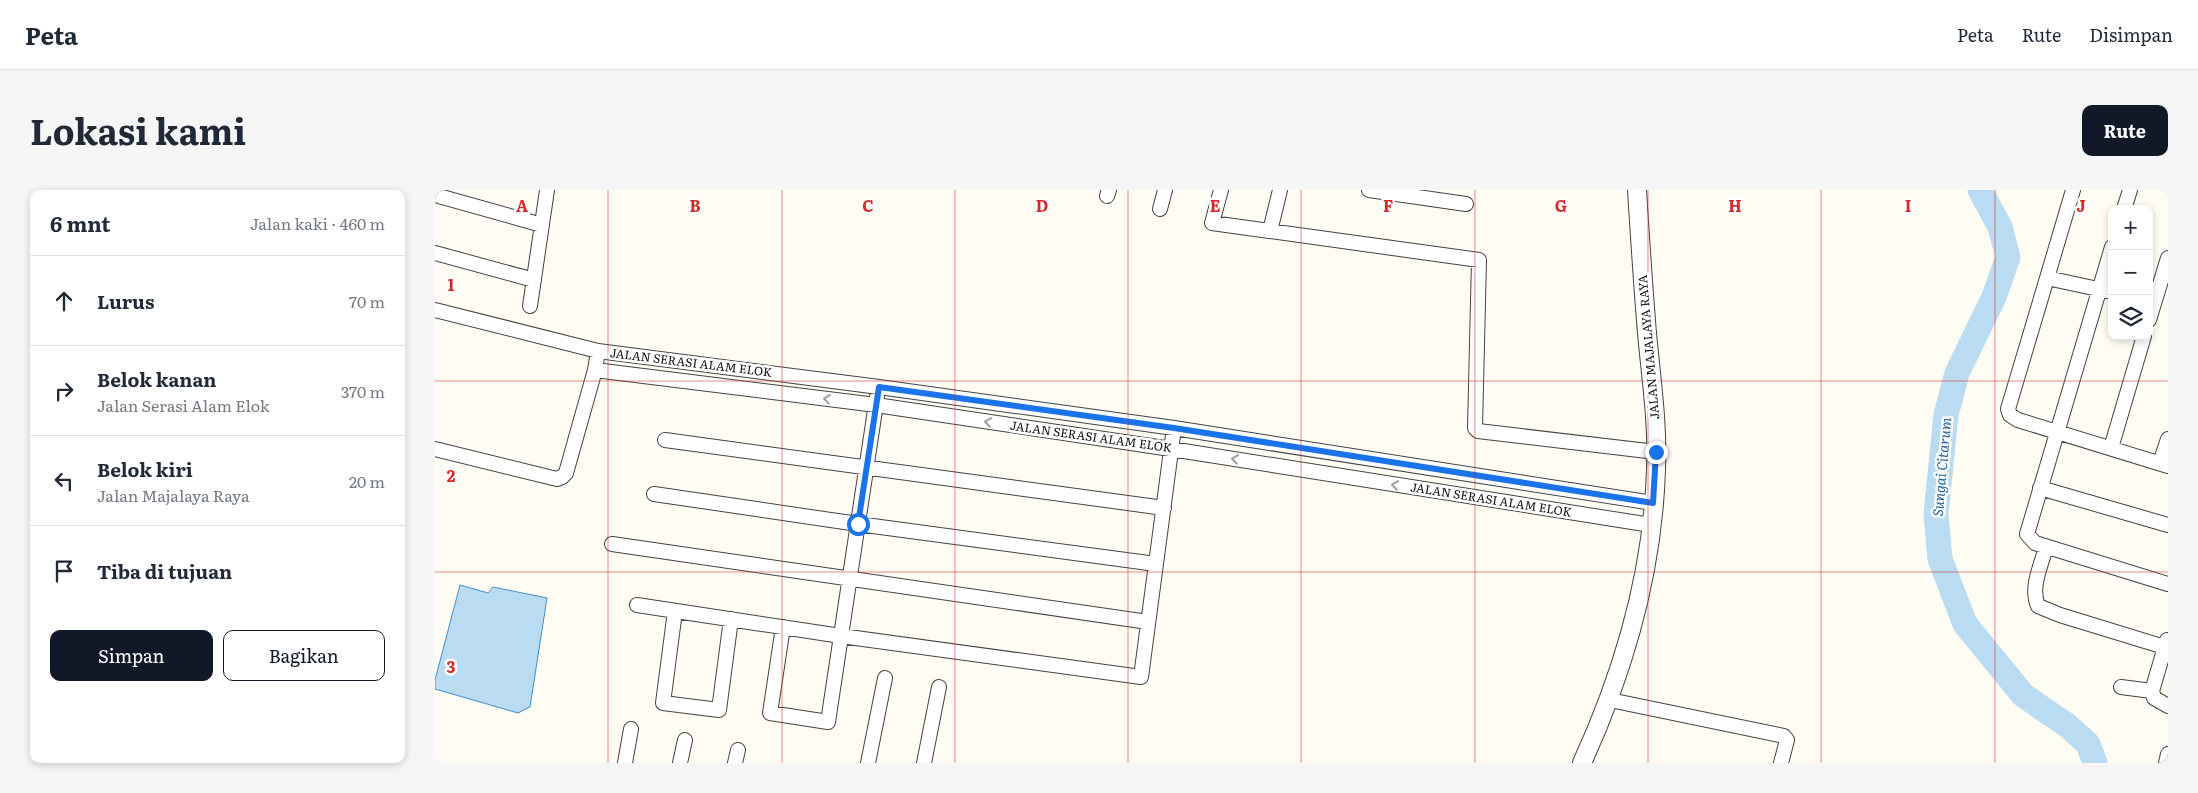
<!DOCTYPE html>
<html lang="id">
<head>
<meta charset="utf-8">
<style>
  body { margin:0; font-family:Literata,serif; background:#f6f6f7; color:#1f2937 }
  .controls { position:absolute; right:15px; top:15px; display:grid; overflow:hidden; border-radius:10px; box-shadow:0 2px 8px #0003 }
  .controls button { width:45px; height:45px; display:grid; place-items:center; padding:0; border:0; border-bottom:1px solid #e0e1e3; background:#fff; color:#1f2937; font:25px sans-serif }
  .stop { position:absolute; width:15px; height:15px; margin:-11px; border:4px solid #1a73e8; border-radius:50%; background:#fff }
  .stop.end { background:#1a73e8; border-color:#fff; box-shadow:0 1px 5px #0008 }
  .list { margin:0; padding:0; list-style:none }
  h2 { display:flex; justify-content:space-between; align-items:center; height:65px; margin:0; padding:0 20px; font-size:21px }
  h2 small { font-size:16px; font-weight:400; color:#747a83 }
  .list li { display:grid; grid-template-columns:32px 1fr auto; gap:15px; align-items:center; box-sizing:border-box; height:90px; padding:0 20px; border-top:1px solid #e0e1e3 }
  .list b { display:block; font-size:19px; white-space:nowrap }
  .list p { margin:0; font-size:16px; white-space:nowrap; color:#747a83 }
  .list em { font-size:16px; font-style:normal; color:#747a83 }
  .actions { display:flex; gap:10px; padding:15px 20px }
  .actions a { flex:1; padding:11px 0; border:1px solid #111827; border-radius:10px; text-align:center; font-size:18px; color:#111827 }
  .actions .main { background:#111827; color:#fff }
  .icon { flex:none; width:28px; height:28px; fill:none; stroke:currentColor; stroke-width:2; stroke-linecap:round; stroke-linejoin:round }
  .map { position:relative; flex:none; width:1733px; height:573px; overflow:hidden; border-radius:10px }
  header { display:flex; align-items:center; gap:30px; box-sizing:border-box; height:70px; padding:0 25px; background:#fff; border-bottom:1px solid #e0e1e3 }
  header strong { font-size:24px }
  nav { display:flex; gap:28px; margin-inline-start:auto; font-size:18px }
  .intro { display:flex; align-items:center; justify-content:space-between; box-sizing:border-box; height:120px; padding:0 30px }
  h1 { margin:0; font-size:35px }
  .button { padding:12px 22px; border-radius:10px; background:#111827; color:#fff; font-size:18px; font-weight:700 }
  main { display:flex; gap:30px; padding:0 30px }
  aside { flex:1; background:#fff; border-radius:10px; box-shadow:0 2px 8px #0003 }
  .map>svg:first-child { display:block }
  .water { fill:#badcf3; stroke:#458ec6 }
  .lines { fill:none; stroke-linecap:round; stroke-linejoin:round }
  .river { stroke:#badcf3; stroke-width:25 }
  .minor-casing { stroke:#434343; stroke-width:16 }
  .tertiary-casing { stroke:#434343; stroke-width:20 }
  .minor { stroke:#fff; stroke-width:14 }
  .tertiary { stroke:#fff; stroke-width:18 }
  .oneway { stroke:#9f9f9f }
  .route { stroke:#1a73e8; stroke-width:6 }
  .grid { fill:none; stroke:#d62828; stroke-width:1; stroke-opacity:0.55 }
  .labels { text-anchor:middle; stroke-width:5; stroke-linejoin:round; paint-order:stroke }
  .street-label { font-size:12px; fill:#101010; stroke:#fff }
  .water-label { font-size:14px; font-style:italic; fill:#1f619c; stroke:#fff }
  .grid-label { font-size:16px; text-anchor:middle; font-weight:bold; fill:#d62828; stroke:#fff; stroke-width:5; stroke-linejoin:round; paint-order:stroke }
</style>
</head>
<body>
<header>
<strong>Peta</strong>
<nav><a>Peta</a><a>Rute</a><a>Disimpan</a></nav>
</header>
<div class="intro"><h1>Lokasi kami</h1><a class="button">Rute</a></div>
<main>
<aside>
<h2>6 mnt<small>Jalan kaki · 460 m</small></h2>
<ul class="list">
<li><svg class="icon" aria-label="ahead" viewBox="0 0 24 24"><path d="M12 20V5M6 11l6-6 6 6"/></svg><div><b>Lurus</b></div><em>70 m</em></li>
<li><svg class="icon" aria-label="right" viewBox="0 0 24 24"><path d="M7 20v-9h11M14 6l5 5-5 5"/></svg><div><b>Belok kanan</b><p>Jalan Serasi Alam Elok</p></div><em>370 m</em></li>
<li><svg class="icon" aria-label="left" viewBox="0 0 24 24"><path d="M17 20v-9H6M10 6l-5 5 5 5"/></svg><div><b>Belok kiri</b><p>Jalan Majalaya Raya</p></div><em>20 m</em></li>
<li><svg class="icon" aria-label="arrive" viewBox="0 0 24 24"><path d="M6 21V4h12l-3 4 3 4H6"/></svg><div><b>Tiba di tujuan</b></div></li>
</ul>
<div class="actions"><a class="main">Simpan</a><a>Bagikan</a></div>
</aside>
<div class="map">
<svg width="1733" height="573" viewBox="0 0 1733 573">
  <rect width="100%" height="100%" fill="#fefcf3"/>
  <path class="water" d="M25,395l28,8 5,-6 54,11 -17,109 -12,6 -83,-24v-9z"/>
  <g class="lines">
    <path class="river" d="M1545,0l20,37 8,30 -14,40 -37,76 -11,42 -10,99 4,45 25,65 58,71 45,31 20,18 7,19"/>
    <defs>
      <path id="minor" d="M786,0l-9,33 267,37 -4,168 3,3 178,21
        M934,0l97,14
        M0,5l107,30
        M672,6l2,-6
        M725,19l5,-19
        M1689,19l6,-19
        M835,41l10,-41
        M1677,57l-85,287 8,9 133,41
        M0,63l99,27
        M1612,88l26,-88
        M1677,102l-65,-14 -39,131 2,6 8,5 150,46
        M95,116l17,-116
        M0,120l163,41
        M1714,130l19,-62
        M230,250l499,68
        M1676,258l33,-112
        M0,259l122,30 5,-2 4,-4 29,-103
        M1725,273l8,-24
        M1605,298l128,37
        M219,304l204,30 298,40
        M1216,335l-480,-76 -295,-44 -281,-35 3,-19 281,36 295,41 479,75
        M177,354l536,78
        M1611,357c-5,19 -16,41 -8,59l22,9 108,33
        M202,415l204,31 300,41 33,-249
        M240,421l-12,92 56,7 12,-91
        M348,437l-13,86 58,9 49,-325
        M1732,450l-15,51 2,7 14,8
        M1686,497l31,4
        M1175,510l174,36 3,4 -6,23
        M190,573l6,-34
        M245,573l5,-23
        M300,573l3,-13
        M433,573l17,-85
        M489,573l15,-76
        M1731,573l2,-9"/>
      <path id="tertiary" d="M1147,573c43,-94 71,-191 74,-294 2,-46 -5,-91 -9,-136 -4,-48 -7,-95 -10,-143"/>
    </defs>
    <use href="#minor" class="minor-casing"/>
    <use href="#tertiary" class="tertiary-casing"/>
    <use href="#minor" class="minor"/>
    <use href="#tertiary" class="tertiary"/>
  </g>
  <defs><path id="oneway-chevron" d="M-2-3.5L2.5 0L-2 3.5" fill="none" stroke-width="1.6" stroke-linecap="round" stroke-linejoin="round" transform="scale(1.25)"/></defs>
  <g class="oneway">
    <use href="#oneway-chevron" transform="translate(392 209) rotate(-173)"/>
    <use href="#oneway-chevron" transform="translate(553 232) rotate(-172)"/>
    <use href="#oneway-chevron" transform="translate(800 269) rotate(-171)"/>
    <use href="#oneway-chevron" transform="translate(960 295) rotate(-171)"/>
  </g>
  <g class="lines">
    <path class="route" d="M423,334l21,-137 295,41 479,75 3,-51"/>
  </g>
  <path class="grid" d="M173,0v573M347,0v573M520,0v573M693,0v573M866,0v573M1040,0v573M1213,0v573M1386,0v573M1560,0v573M0,191h1733M0,382h1733"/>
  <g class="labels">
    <g class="street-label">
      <text transform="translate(1214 157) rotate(-95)" y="4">JALAN MAJALAYA RAYA</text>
      <text transform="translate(256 173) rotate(7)" y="4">JALAN SERASI ALAM ELOK</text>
      <text transform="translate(656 247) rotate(8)" y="4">JALAN SERASI ALAM ELOK</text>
      <text transform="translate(1056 310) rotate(9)" y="4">JALAN SERASI ALAM ELOK</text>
    </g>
    <g class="water-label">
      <text transform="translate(1507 277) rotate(-85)" y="5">Sungai Citarum</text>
    </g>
  </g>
  <g class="grid-label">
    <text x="87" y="22">A</text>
    <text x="260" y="22">B</text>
    <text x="433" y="22">C</text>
    <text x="607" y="22">D</text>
    <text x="780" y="22">E</text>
    <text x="953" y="22">F</text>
    <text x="1126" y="22">G</text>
    <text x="1300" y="22">H</text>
    <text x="1473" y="22">I</text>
    <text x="1646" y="22">J</text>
    <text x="16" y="101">1</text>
    <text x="16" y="292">2</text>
    <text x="16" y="483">3</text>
  </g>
</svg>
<div class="controls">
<button>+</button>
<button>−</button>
<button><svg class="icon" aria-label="layers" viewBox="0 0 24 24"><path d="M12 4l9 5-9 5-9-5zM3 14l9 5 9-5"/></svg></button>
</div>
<div class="stop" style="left:423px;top:334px"></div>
<div class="stop end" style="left:1221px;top:262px"></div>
</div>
</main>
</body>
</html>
